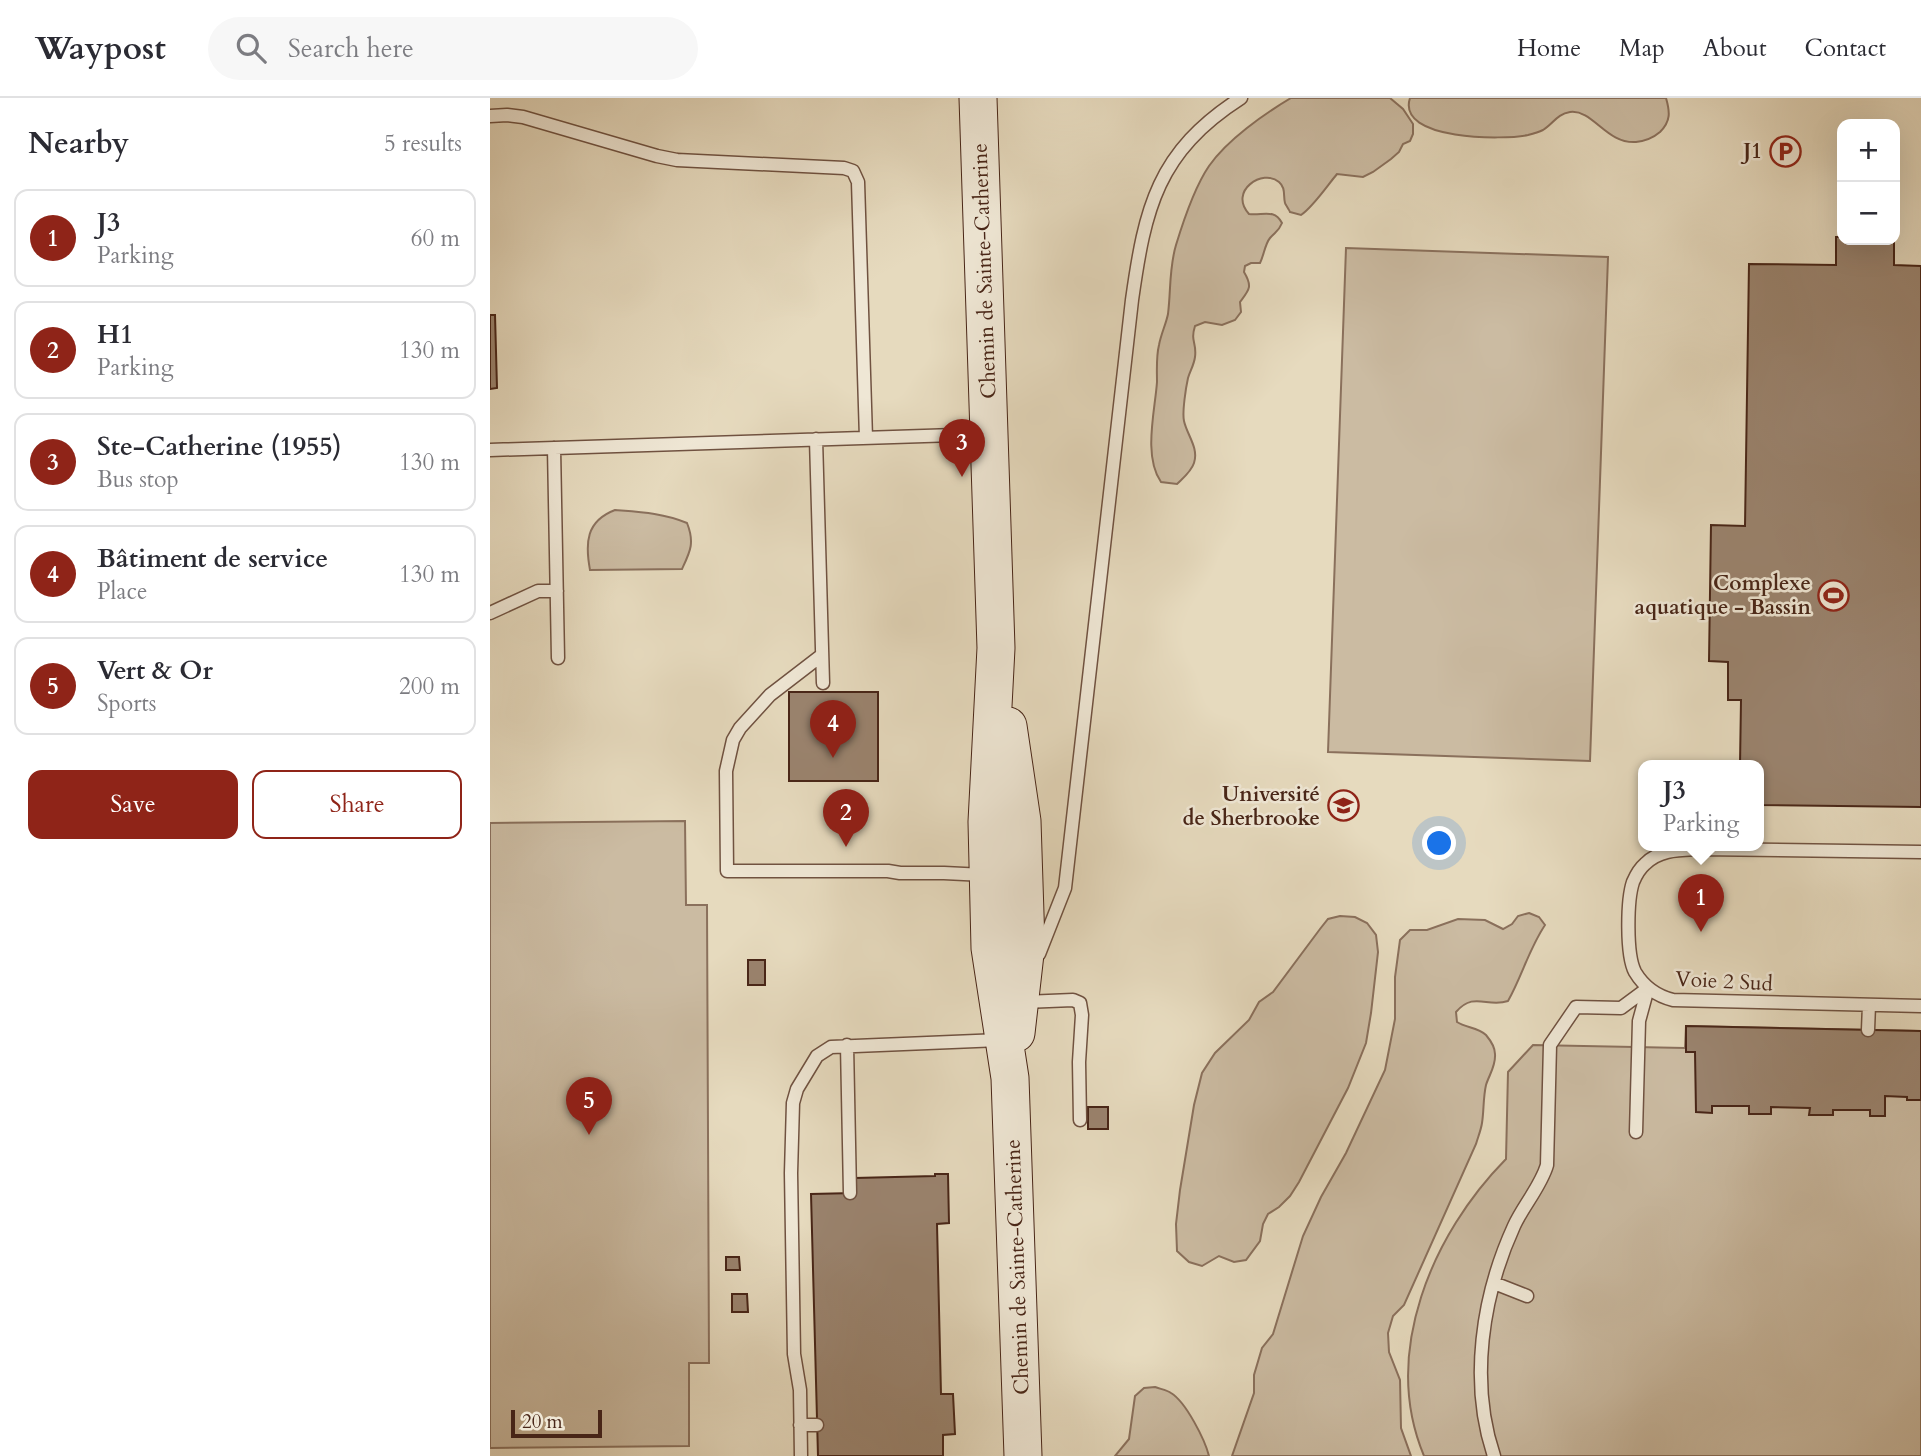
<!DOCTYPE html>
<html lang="en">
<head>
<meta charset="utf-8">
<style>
  body { margin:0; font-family:Cardo,serif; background:#f7f7f7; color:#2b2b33 }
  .controls { position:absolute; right:21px; top:21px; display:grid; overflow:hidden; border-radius:14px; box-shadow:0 7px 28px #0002 }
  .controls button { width:63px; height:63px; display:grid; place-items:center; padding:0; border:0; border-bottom:2px solid #e1e1e2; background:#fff; color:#2b2b33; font:35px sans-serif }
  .scale { position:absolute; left:21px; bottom:18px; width:91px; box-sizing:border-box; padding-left:7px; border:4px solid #482517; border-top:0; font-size:19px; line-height:24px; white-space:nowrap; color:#482517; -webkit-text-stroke:5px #efe7d5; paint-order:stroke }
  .you { position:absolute; left:950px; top:746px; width:24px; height:24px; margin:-18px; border:5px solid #fff; border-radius:50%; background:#1a73e8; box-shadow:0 0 0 10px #1a73e833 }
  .badge { display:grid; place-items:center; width:46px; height:46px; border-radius:50%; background:#8f2418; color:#fff; font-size:23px; font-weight:700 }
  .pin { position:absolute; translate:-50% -58px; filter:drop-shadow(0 2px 4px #0008) }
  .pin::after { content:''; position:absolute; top:37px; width:24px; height:21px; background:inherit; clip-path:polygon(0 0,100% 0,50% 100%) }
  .popup { position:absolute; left:1148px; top:662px; width:126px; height:91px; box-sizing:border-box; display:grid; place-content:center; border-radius:14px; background:#fff; filter:drop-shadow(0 2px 5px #0005); font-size:23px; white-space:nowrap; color:#7c7c81 }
  .popup b { font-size:26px; color:#2b2b33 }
  .popup::after { content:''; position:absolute; left:50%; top:100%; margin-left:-14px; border:14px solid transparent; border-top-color:#fff }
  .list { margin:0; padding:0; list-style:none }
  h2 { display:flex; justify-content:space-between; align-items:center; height:91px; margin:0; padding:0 28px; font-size:30px }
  h2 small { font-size:23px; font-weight:400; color:#7c7c81 }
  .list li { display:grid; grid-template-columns:46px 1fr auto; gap:21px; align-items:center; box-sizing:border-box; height:98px; margin:0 14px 14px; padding:0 14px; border:2px solid #e1e1e2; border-radius:14px }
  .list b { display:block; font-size:26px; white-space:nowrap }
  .list p { margin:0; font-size:23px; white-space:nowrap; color:#7c7c81 }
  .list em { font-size:23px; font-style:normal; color:#7c7c81 }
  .actions { display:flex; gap:14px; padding:21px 28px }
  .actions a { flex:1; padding:16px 0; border:2px solid #8f2418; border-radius:14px; text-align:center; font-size:24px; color:#8f2418 }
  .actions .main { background:#8f2418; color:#fff }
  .icon { flex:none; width:38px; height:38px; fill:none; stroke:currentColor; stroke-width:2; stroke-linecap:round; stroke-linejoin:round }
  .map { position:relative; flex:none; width:1431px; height:1358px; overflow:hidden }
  header { display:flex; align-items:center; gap:42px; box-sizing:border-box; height:98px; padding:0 35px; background:#fff; border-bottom:2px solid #e1e1e2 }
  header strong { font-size:33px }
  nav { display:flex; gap:38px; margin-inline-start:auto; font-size:24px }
  .search { width:490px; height:63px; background:#f7f7f7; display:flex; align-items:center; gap:18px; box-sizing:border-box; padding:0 24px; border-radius:38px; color:#7c7c81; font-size:26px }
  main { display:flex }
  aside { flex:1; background:#fff }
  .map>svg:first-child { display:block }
  .green { fill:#cbbba2; stroke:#8a705c; stroke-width:2 }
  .building { fill:#9a836e; stroke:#482517; stroke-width:2 }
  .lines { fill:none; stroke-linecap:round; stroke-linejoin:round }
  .lane-casing { stroke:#705241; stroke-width:15 }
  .secondary-casing { stroke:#482517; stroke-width:39 }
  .lane { stroke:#efe7d5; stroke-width:12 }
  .secondary { stroke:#efe7d5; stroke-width:37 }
  .labels { text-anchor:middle; stroke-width:5; stroke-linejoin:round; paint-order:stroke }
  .poi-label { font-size:21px; font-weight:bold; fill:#482517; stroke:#efe7d5; text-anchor:end }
  .street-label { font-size:21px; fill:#482517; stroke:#efe7d5 }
</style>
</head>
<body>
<header>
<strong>Waypost</strong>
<div class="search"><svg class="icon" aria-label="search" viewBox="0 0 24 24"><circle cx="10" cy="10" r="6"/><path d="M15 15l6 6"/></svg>Search here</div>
<nav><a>Home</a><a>Map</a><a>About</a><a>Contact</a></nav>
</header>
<main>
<aside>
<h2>Nearby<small>5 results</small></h2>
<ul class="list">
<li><span class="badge">1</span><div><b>J3</b><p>Parking</p></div><em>60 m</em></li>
<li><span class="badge">2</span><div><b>H1</b><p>Parking</p></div><em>130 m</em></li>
<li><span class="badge">3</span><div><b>Ste-Catherine (1955)</b><p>Bus stop</p></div><em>130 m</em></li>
<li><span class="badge">4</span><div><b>Bâtiment de service</b><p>Place</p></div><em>130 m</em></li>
<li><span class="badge">5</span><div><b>Vert &amp; Or</b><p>Sports</p></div><em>200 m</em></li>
</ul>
<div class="actions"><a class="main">Save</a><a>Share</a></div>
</aside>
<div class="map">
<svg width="1431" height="1358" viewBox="0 0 1431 1358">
  <rect width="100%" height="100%" fill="#e6dabe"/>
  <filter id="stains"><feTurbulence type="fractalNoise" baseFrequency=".00286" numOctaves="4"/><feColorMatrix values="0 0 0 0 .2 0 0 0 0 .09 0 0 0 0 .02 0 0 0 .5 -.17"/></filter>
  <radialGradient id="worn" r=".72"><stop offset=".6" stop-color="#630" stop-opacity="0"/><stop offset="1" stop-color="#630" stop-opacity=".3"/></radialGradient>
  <path class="green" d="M801,0h99l13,11 10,15v10l-3,7 -7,3 -4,8 -8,7 -18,13 -10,5 -26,-3c-10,12 -24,33 -36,41l-11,-3c0,-1 -5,-8 -5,-9 -2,-8 1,-15 -6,-21 -16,-14 -51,9 -30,32 13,2 25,-6 33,9 -3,8 -7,9 -12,15 -5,6 -6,17 -10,25h-9l-6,3 -1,6c9,15 5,18 -4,30l1,10 -6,8 -13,5 -17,-3 -10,4c-5,16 2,16 0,31 -1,8 -5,14 -7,21 -2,9 -6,34 -4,43 3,14 15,27 10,42 -3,9 -11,15 -17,21l-16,-2c-18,-26 -6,-71 -4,-100 0,-12 -1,-25 2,-37 2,-11 7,-21 9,-31 3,-24 1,-46 8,-69 7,-23 20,-60 33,-79 18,-26 55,-52 82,-68z
    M920,0h256c4,14 5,23 -6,34 -7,6 -15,9 -24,10 -30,2 -43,-33 -66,-30 -13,2 -17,12 -27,18 -4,2 -11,4 -15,5 -23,5 -132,6 -118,-37z
    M856,150l262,9 -18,504 -262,-9z
    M125,412c25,2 48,3 72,13 8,20 3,29 -5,46l-92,1c-5,-27 -4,-49 25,-60z
    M195,723l1,84h21l2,458h-20v83l-199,2v-625z
    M1039,815l10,4 6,8c-16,24 -23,51 -37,76 -21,7 -34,-10 -52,11l1,10c9,6 21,5 29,13 5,6 9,12 9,19 1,12 -6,21 -9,31 -3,13 -2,26 -4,38 -1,7 -4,14 -6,21l-72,161 -11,11 -5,17 1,19 11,28 1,48 10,28h-179l22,-63v-18l8,-27 11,-14 30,-98 18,-39 25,-44 39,-83 10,-51v-42l5,-37 10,-10h17l31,-11 27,1 18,9 9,-5 6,-8z
    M850,818l15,1 12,6 9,12 2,17 -7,61 -5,30 -18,45 -49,94 -9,14 -11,11 -11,7 -5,10 -3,17 -14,19 -12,2 -15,-6 -17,10 -13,-4 -12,-11 -1,-27 4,-34 14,-85 8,-32 13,-20 34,-33 10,-18 14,-10 47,-63 8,-10z
    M1196,928l235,5v425h-497c-43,-103 8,-222 82,-297l2,-87 25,-27 152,3z
    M665,1289c5,2 12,3 16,6 15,9 34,47 38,63h-94l14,-17 6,-43 9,-8z"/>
  <path class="building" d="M1346,139h6v3h52v25l27,1v541l-162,-2v-39h-19l1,-66h-13v-38l-19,-1 2,-136 34,1 4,-262 87,1z
    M0,217h5l2,73 -7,1z
    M299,594h89v89h-89z
    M258,862h17v25h-17z
    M1196,928l235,5v69h-14v-3l-22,-1v20h-15v-6h-37v5h-24l1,-7 -39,-1v7h-22v-8h-37v7l-16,-1 -1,-60h-9z
    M598,1009h20v22h-20z
    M445,1076h13l1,49 -12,1 4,170h12l2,40 -12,1v21h-125l-7,-262 44,-1v-15l80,-2z
    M236,1159h13l1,13h-14z
    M242,1196h15l1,18h-16z"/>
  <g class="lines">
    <defs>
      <path id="lane" d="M0,18l17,-1 16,2 134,39 20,4 167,8 9,3 5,11 8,256
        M326,341l7,244
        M64,350l4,210
        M0,352l496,-16
        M0,515l48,-22h19
        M332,557l-52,40 -30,33 -7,12 -7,31 1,100h161l12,2h44l40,2
        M1431,754l-221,-3c-20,1 -40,0 -55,15 -6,5 -9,11 -12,18 -6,18 -7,73 2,90 9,15 22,24 38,28l248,6
        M549,856l26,-66 67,-588c13,-92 25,-148 109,-202
        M534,904l49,-2 7,3 2,12 -3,47 1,58
        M1378,932l1,-25
        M357,947l3,148
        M1146,1034l3,-111 9,-33
        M1004,1185l33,13
        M310,1327h17
        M311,1358l-1,-66 -6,-36 -3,-181 2,-70 4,-14 20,-33 14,-9 169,-7
        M1004,1358c-25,-74 -12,-160 20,-230 9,-20 27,-40 33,-61l3,-120 26,-38 45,1 27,-20"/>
      <path id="secondary" d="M488,0l18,550 -9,174 3,126 20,130 13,378
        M518,628l14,95 4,124 -10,88"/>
    </defs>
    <use href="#lane" class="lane-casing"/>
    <use href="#secondary" class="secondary-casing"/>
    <use href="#lane" class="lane"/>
    <use href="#secondary" class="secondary"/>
  </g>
  <defs>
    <symbol id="parking-ring" viewBox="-11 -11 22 22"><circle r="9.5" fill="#efe7d5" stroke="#8f2418" stroke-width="1.5"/><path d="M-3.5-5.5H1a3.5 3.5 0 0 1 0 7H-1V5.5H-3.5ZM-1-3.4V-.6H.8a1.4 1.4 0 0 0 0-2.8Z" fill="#8f2418"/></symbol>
    <symbol id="stadium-ring" viewBox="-11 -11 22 22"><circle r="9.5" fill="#efe7d5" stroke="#8f2418" stroke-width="1.5"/><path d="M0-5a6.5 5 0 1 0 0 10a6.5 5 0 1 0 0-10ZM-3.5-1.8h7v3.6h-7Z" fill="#8f2418"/></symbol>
    <symbol id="university-ring" viewBox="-11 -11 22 22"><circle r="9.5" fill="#efe7d5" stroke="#8f2418" stroke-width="1.5"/><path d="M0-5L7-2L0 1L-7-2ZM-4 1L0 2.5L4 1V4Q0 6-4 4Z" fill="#8f2418"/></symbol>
  </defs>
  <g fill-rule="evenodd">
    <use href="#parking-ring" x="1278" y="36" width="35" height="35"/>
    <use href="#stadium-ring" x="1326" y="480" width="35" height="35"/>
    <use href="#university-ring" x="836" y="690" width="35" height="35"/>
  </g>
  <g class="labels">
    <g class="poi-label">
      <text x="1272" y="60">J1</text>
      <text x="1321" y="492">Complexe<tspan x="1321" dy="24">aquatique - Bassin</tspan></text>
      <text x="830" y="703">Université<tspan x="830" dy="24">de Sherbrooke</tspan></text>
    </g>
    <g class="street-label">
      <text transform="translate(494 173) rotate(-92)" y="7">Chemin de Sainte-Catherine</text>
      <text transform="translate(1234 883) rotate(3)" y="7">Voie 2 Sud</text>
      <text transform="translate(527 1169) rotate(-92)" y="7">Chemin de Sainte-Catherine</text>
    </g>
  </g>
  <rect width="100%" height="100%" filter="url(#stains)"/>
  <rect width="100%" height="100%" fill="url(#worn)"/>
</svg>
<div class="controls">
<button>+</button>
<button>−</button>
</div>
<div class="scale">20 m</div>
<div class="you"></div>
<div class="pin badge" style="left:1211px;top:834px">1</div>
<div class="popup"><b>J3</b>Parking</div>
<div class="pin badge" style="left:356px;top:749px">2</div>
<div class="pin badge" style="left:472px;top:379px">3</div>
<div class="pin badge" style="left:343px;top:660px">4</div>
<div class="pin badge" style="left:99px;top:1037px">5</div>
</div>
</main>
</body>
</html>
